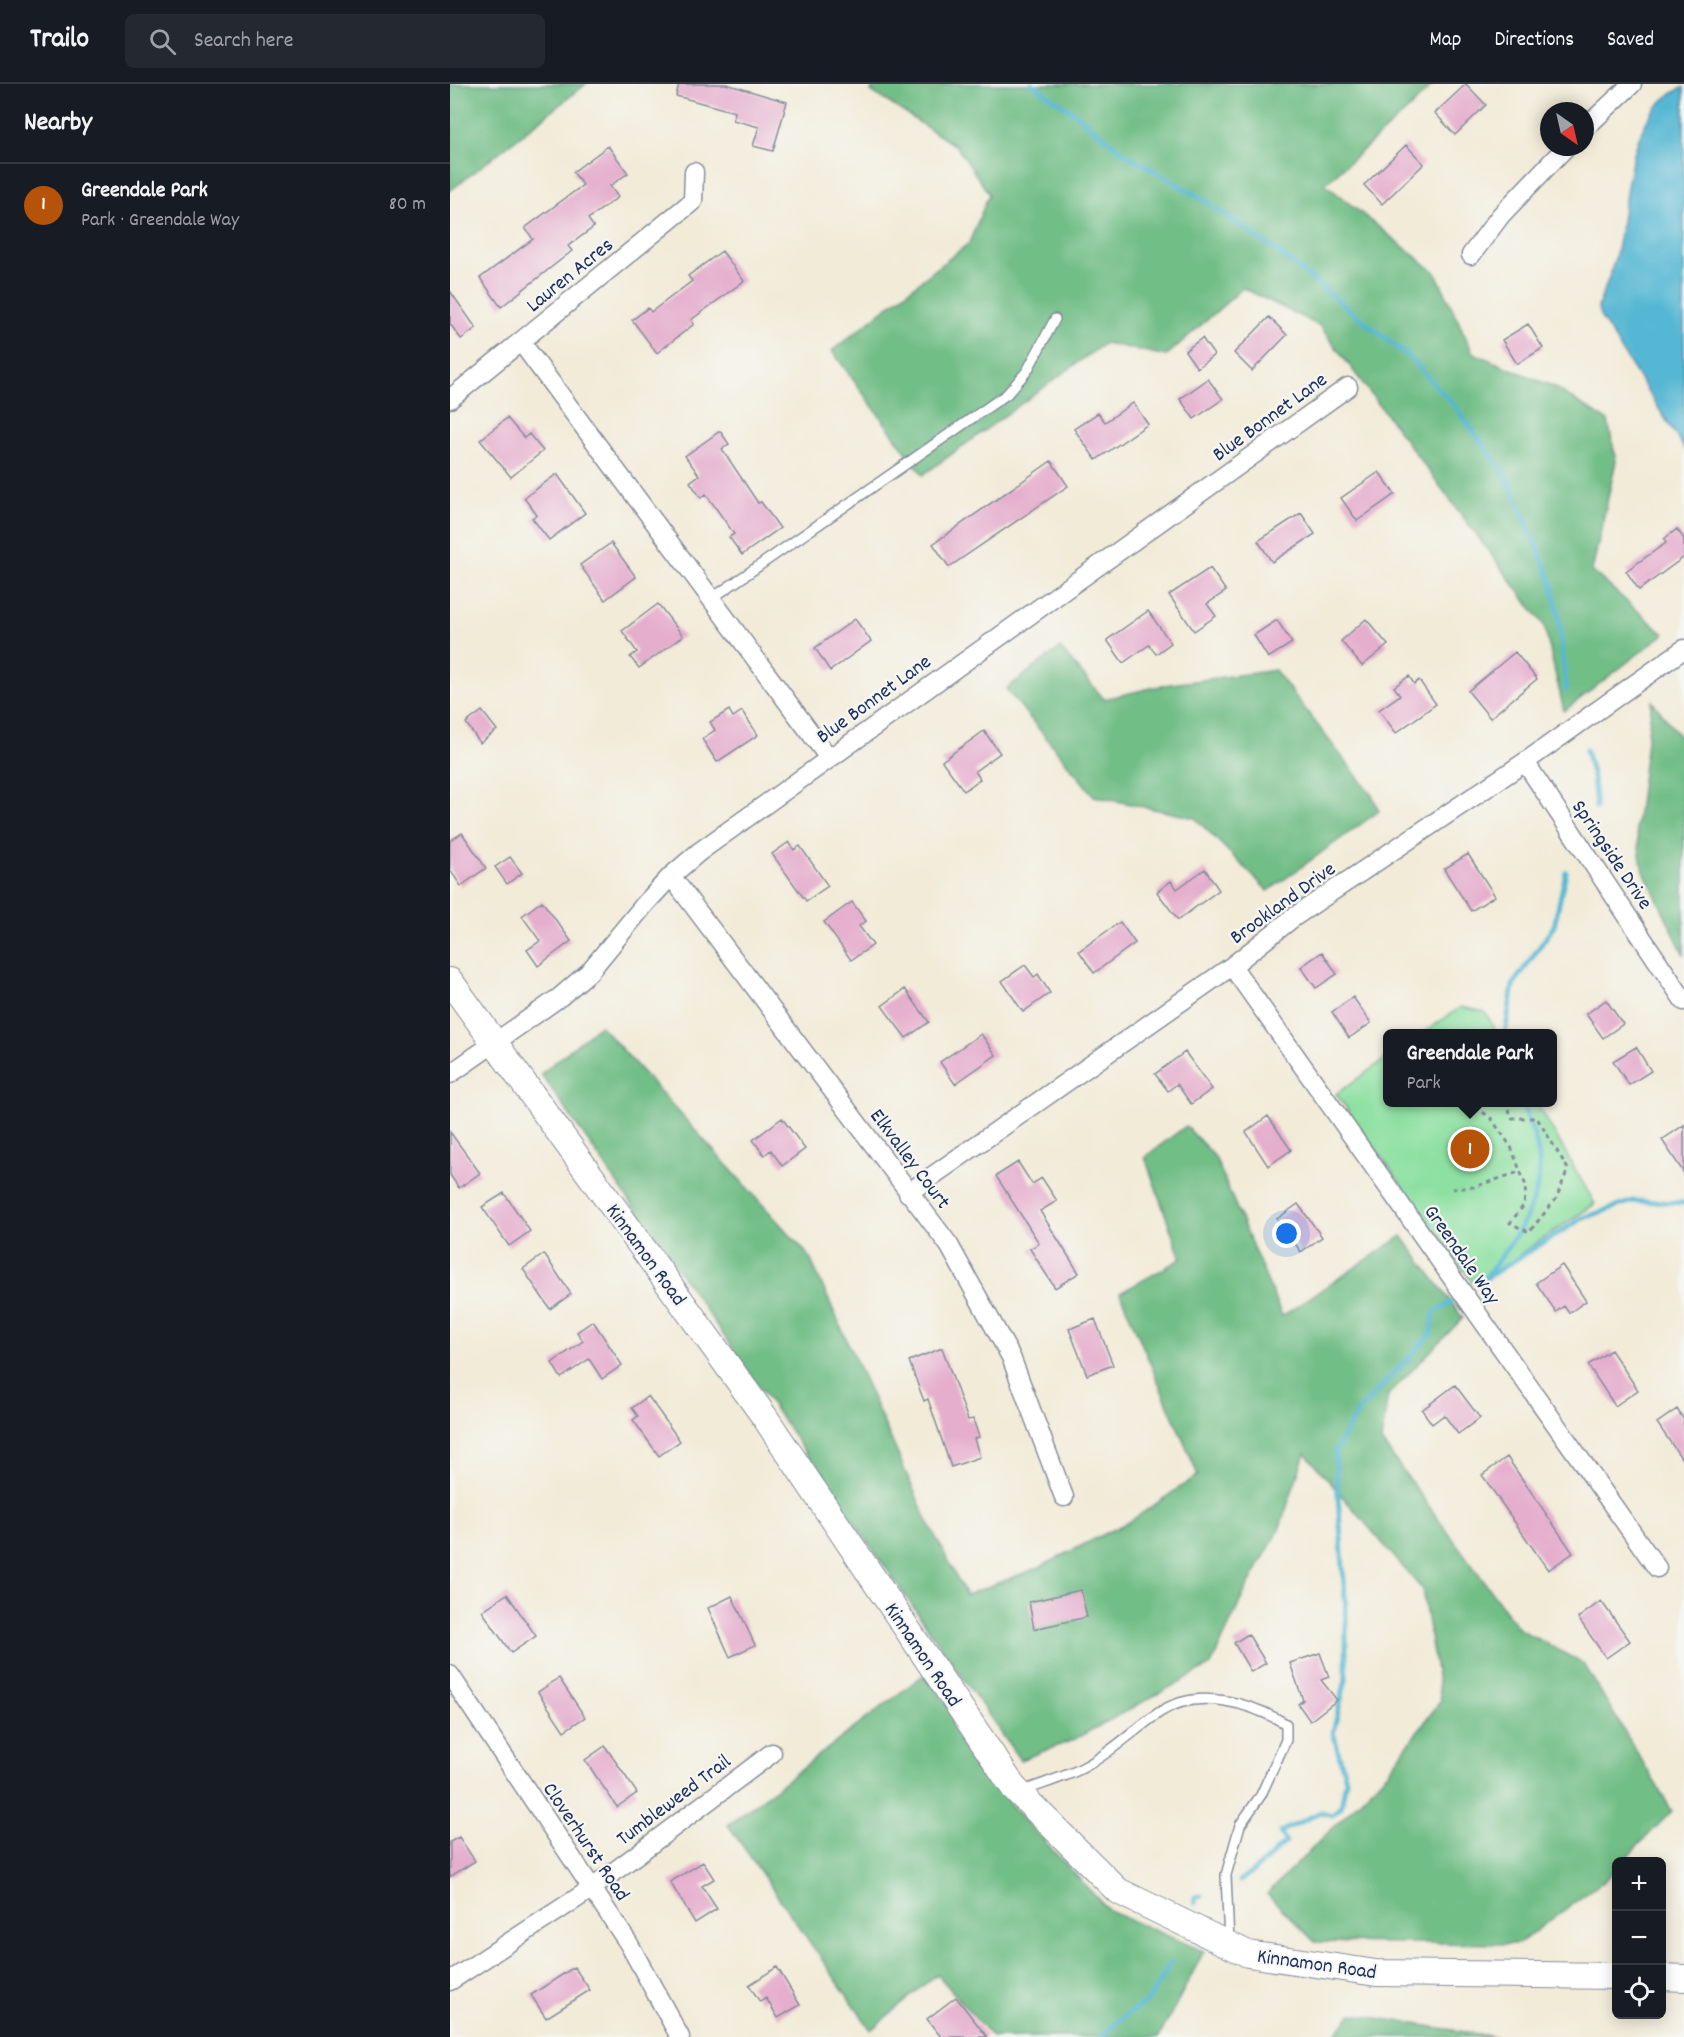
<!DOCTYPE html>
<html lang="en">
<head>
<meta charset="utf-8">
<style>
  body { margin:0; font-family:Dekko,sans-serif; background:#242831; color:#f1f3f6 }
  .controls { position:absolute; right:18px; bottom:18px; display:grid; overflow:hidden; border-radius:9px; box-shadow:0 3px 15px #0003 }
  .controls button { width:54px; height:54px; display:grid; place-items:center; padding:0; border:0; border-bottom:2px solid #363941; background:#171b24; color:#f1f3f6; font:30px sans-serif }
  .compass { position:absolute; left:1090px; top:18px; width:54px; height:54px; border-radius:50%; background:#171b24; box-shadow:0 3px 15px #0003; rotate:146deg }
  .you { position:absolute; left:837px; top:1150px; width:21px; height:21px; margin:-15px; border:4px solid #fff; border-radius:50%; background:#1a73e8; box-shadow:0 0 0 9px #1a73e833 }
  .badge { display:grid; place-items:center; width:39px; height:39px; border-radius:50%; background:#b45309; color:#fff; font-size:20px; font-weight:700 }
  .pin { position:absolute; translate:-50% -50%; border:3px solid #fff; box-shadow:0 2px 6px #0006 }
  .popup { position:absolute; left:933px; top:945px; width:174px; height:78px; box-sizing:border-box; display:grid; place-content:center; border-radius:9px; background:#171b24; filter:drop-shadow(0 2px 4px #0005); font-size:20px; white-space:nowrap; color:#9ea1a6 }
  .popup b { font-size:22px; color:#f1f3f6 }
  .popup::after { content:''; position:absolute; left:50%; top:100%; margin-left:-12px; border:12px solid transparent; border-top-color:#171b24 }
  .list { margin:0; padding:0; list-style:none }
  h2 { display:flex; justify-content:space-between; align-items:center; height:78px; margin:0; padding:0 24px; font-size:26px }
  h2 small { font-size:20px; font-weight:400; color:#9ea1a6 }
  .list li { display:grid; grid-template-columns:39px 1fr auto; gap:18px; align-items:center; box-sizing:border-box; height:84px; padding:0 24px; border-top:2px solid #363941 }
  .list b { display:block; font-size:22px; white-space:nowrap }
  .list p { margin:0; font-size:20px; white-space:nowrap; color:#9ea1a6 }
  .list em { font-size:20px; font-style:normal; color:#9ea1a6 }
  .icon { flex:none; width:33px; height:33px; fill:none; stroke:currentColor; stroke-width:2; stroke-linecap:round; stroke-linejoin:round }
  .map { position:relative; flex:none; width:1234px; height:1953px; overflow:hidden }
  header { display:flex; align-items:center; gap:36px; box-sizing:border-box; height:84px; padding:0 30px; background:#171b24; border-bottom:2px solid #363941 }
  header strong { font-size:28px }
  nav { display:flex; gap:33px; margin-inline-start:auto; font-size:21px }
  .search { width:420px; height:54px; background:#242831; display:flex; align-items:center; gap:15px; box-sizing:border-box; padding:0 21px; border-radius:9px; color:#9ea1a6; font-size:22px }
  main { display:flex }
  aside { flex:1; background:#171b24 }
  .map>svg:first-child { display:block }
  .green { fill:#8de0a1; stroke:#548880; stroke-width:1.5 }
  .forest { fill:#72be87; stroke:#467672; stroke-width:1.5 }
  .water { fill:#55b7d3; stroke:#387398; stroke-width:1.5 }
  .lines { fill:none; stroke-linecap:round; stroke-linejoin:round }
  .stream { stroke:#55b7d3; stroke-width:5 }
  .building { fill:#e5aecd }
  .service-casing { stroke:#868d9b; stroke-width:12 }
  .minor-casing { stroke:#868d9b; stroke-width:21 }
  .secondary-casing { stroke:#868d9b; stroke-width:28 }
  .path { stroke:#868d9b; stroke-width:3; stroke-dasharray:4.5 4.5; stroke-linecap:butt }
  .service { stroke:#fff; stroke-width:9 }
  .minor { stroke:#fff; stroke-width:18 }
  .secondary { stroke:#fff; stroke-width:26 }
  .labels { text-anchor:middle; stroke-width:4.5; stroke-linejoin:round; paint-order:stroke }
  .street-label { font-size:21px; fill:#1b2f5e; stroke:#f6f6f2 }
</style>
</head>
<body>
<header>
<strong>Trailo</strong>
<div class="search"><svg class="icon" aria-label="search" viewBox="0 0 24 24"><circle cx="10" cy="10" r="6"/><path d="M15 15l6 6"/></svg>Search here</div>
<nav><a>Map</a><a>Directions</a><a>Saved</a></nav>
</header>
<main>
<aside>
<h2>Nearby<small></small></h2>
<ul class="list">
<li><span class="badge">1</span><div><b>Greendale Park</b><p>Park · Greendale Way</p></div><em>80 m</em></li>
</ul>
</aside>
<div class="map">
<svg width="1234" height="1953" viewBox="0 0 1234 1953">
  <rect width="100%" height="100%" fill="#f6f6f2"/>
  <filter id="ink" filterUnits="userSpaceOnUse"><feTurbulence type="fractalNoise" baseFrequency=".0167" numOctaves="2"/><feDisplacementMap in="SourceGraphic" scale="12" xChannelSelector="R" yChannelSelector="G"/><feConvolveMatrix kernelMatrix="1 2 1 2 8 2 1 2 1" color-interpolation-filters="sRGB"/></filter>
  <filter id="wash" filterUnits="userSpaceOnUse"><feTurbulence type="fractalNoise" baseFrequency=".008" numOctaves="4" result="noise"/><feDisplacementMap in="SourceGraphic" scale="24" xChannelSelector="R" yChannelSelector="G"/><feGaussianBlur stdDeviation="1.35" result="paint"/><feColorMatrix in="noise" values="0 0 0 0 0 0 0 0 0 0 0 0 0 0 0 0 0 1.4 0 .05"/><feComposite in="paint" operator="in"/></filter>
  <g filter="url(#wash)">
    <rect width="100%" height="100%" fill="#f2ebd8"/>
    <path class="green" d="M1011,923l24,5 12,21h-74z
      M937,974l1,44 149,1 58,101 -71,47 -40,31 -11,1 -137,-189z"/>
    <path class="forest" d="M0,0h136l-136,107z
      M425,0h558l-23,24 -85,76 111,89 37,80 81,34 54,34 8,40 -24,110 72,63 -100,77 -20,-86 -224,-299 -77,-38 -77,68 -61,-13 -182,132 -91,-124 137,-108 20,-49 -32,-47 -86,-56z
      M610,564l44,51 60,-14 111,-15 98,127 6,14 -111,80 -73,-73 -101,-22 -88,-107z
      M1202,617l32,41v213l-42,-88 -6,-39z
      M150,941l209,231 119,266 38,73 74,-28 92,-47 66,-45 -78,-182 61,-34 -36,-102 41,-31 29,31 67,159 120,-80 61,82 -75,77 -7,46 138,188 65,35 88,147 -49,50 -7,1v6l-11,12 -87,64 -203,-2 -48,-48 121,-122 53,-72 -19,-111 -117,-136 -26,77 -33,59 -35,76 -138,75 -53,20 -479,-686z
      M476,1589l85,132 98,106 95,40 -45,86h-167l-55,-63 -66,56 -143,-205z
      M902,1930l145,23h-164z"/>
    <path class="water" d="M1234,3v361l-66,-103c-5,-12 -20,-26 -20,-38 6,-17 14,-35 18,-53 13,-53 8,-142 68,-167z"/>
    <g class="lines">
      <path class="stream" d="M582,0l40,27 52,42 80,47 74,52 132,106 45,48 46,63 15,28 36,86 7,34 7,73
        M1136,666l7,27 3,31
        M1055,950l8,-49 41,-59 12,-54
        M1037,1192c27,-37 62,-80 50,-129 -3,-15 -10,-30 -15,-45
        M1036,1194l97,-60 50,-17 51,2
        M790,1796c19,-10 30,-25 46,-38l-6,-10 41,-20 11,3 9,-8 5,-27 -13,-48 13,-53v-67l-11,-161 23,-39 73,-78 3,-21 17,-11
        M745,1819v-6l6,-1
        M651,1953l17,-16 31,-21 22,-38"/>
    </g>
    <g id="blocks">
      <path class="building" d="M229,0h47l61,18 -14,49 -20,-5 6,-19 -26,-7 2,-8 -59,-16z
        M1016,0l20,21 -31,30 -20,-22z
        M956,61l18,19 -42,40 -18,-19z
        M158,62l20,27 -18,13 8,11 -30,22 6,8 -26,19 4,5 -71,56 -21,-29 53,-39 -8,-11 58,-43 -10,-13z
        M272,167l22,30 -53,39 3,4 -37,29 -25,-33 16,-12 3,4 41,-31 -4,-5z
        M0,207l26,37 -15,11 -11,-15z
        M819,233l18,18 -35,36 -18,-18z
        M1078,240l15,24 -26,16 -15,-24z
        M752,254l12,17 -17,13 -12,-17z
        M758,295l15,20 -29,20 -14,-20z
        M683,319l15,21 -52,36 -22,-31 24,-16 7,9z
        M57,334l17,20 5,-4 14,17 -32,26 -31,-37z
        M270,347l9,13 -7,5 36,54 3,-1 19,26 -38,27 -13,-18 5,-3 -28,-40 -5,4 -11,-16 9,-7 -14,-19z
        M601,377l17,25 -119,81 -16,-23z
        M929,388l16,22 -38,27 -16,-23z
        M107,390l28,39 -36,27 -17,-22 5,-3 -13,-17z
        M851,429l14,21 -43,28 -14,-21z
        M1227,445l7,10v18l-45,33 -13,-19 40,-28 -2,-4z
        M161,459l25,34 -31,23 -25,-35z
        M760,484l16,23 -19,13 9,12 -22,15 -25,-36z
        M208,520l25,32 -44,32 -9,-11 7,-5 -15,-21z
        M698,527l23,32 -15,11 -7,-9 -26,18 -16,-23z
        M405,535l16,22 -41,30 -15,-23z
        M916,535l22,26 -26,21 -21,-25z
        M827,536l15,23 -24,15 -14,-23z
        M1065,568l22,27 -47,39 -22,-27z
        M959,592l5,8 5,-4 17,24 -40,29 -17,-23 21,-15 -6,-8z
        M279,626l4,7 9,-6 16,24 -41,27 -15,-23 13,-9 -5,-8z
        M32,627l15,19 -17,13 -14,-20z
        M534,647l16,22 -25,18 5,8 -16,12 -22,-30z
        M12,749l24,35 -25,18 -11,-16v-29z
        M339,758l5,8 6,-4 28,40 -22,15 -34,-47z
        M1018,770l27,42 -24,15 -27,-42z
        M60,773l12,16 -15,11 -12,-17z
        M755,785l14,21 -41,30 -21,-28 14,-11 6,8z
        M92,817l29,40 -33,25 -11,-16 13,-9 -18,-25z
        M402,818l14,19 -7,5 14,19 -22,15 -27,-38z
        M670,838l15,21 -41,30 -15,-22z
        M872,868l15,22 -21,14 -15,-21z
        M575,881l9,12 4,-3 12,19 -27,19 -21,-31z
        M455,905l24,33 -23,16 -24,-32z
        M903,913l18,26 -22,15 -17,-26z
        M1156,916l17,24 -20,14 -17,-24z
        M531,950l15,21 -41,29 -15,-22z
        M1186,963l15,24 -22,14 -16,-24z
        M735,968l27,37 -21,15 -14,-20 -9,7 -13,-17z
        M818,1032l23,34 -23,16 -22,-34z
        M332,1034l23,31 -23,17 -11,-16 -7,5 -11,-15z
        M1234,1041v48l-22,-33z
        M0,1048l30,41 -21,15 -9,-13z
        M568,1078l14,22 10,-6 15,23 -17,10 39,62 -24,15 -25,-39 9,-6 -43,-67z
        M54,1109l26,38 -21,15 -27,-39z
        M848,1120l24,33 -21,15 -24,-33z
        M94,1170l27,40 -21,15 -27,-40z
        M1112,1181l24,36 -17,12 -5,-7 -8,6 -20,-29z
        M645,1235l18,46 -26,10 -18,-46z
        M143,1237l29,44 -20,14 -13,-20 -28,19 -9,-15 31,-22 -6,-9z
        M492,1264l26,72 5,-1 6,18 -5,2 6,18 -29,10 -23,-68 -4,2 -15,-40z
        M1161,1266l27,40 -23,16 -27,-41z
        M1005,1301l25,33 -22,16 -14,-19 -12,9 -10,-14z
        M198,1312l32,45 -21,15 -26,-36 5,-4 -6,-8z
        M1227,1325l7,11v42l-27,-39z
        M1057,1373l66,96 -25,17 -66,-95z
        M631,1506l6,27 -53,12 -5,-27z
        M57,1510l29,42 -25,17 -29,-42z
        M282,1512l23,49 -25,12 -22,-49z
        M1151,1517l29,40 -24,17 -28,-40z
        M798,1550l18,29 -15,9 -17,-29z
        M870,1569l9,24 -8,3 16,20 -27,21 -12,-17 5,-4 -13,-37z
        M109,1594l26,39 -21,14 -26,-39z
        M155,1662l32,47 -20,14 -32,-47z
        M9,1753l16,24 -25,16v-35z
        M253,1778l11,17 -12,7 15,23 -22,14 -25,-41z
        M124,1883l16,23 -44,28 -15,-23z
        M327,1883l23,38 -22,13 -12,-20 -6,4 -11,-17z
        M506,1913l31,40h-46l-14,-18z"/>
    </g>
  </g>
  <g filter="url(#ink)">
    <use href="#blocks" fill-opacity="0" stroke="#868d9b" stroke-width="1.5"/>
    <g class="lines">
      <defs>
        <path id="service" d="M261,515l296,-205 20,-23 28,-52
          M573,1707c20,-8 44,-14 63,-25 27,-15 49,-37 74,-54 38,-25 91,-9 126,12v16l-25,55 -21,30 -14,50 3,67"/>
        <path id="minor" d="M1135,44l47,-44
          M1021,171l30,-40 65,-68
          M71,258l308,416
          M0,315l243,-198 1,-29
          M1075,678l159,239
          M221,792l278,369 62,112 53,140
          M782,882l425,602
          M0,990l110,-77 29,-25 56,-68 26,-28 28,-24 649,-465
          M458,1109l324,-227 62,-49 231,-155 159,-113
          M0,1591l179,269 51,93
          M0,1897l141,-92 181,-136"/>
        <path id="secondary" d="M0,897l314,435 250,372 104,103 130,63 128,19 240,3
          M1212,1893l22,1"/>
      </defs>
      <use href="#service" class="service-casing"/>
      <use href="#minor" class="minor-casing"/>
      <use href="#secondary" class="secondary-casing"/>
      <path class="path" d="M970,1018l2,4 8,-4
        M1018,1018l23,16 20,29 15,39 -2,19 -14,18 19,9 27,-33 12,-30 -31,-51h-25l-6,-16
        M1002,1105l22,-2 45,-15"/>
      <use href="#service" class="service"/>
      <use href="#minor" class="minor"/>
      <use href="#secondary" class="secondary"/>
    </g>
  </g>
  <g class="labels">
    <g class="street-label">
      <text transform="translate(119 190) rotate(-39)" y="7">Lauren Acres</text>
      <text transform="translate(819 332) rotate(-36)" y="7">Blue Bonnet Lane</text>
      <text transform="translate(423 614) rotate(-36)" y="7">Blue Bonnet Lane</text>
      <text transform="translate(1163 770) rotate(56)" y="7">Springside Drive</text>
      <text transform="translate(832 818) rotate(-36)" y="7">Brookland Drive</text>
      <text transform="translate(461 1074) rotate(53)" y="7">Elkvalley Court</text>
      <text transform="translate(197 1170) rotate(54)" y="7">Kinnamon Road</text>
      <text transform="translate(1013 1170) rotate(55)" y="7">Greendale Way</text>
      <text transform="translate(474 1570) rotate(56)" y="7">Kinnamon Road</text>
      <text transform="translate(223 1715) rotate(-37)" y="7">Tumbleweed Trail</text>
      <text transform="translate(137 1757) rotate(56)" y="7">Cloverhurst Road</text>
      <text transform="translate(867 1879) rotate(8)" y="7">Kinnamon Road</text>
    </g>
  </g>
</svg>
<div class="controls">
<button>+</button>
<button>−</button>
<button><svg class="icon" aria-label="locate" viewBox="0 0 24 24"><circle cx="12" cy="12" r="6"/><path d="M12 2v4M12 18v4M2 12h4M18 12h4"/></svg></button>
</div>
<svg class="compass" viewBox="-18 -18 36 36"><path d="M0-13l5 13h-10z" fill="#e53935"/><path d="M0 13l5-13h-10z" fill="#9ea1a6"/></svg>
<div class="you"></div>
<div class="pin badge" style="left:1020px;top:1065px">1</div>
<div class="popup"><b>Greendale Park</b>Park</div>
</div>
</main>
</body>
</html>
